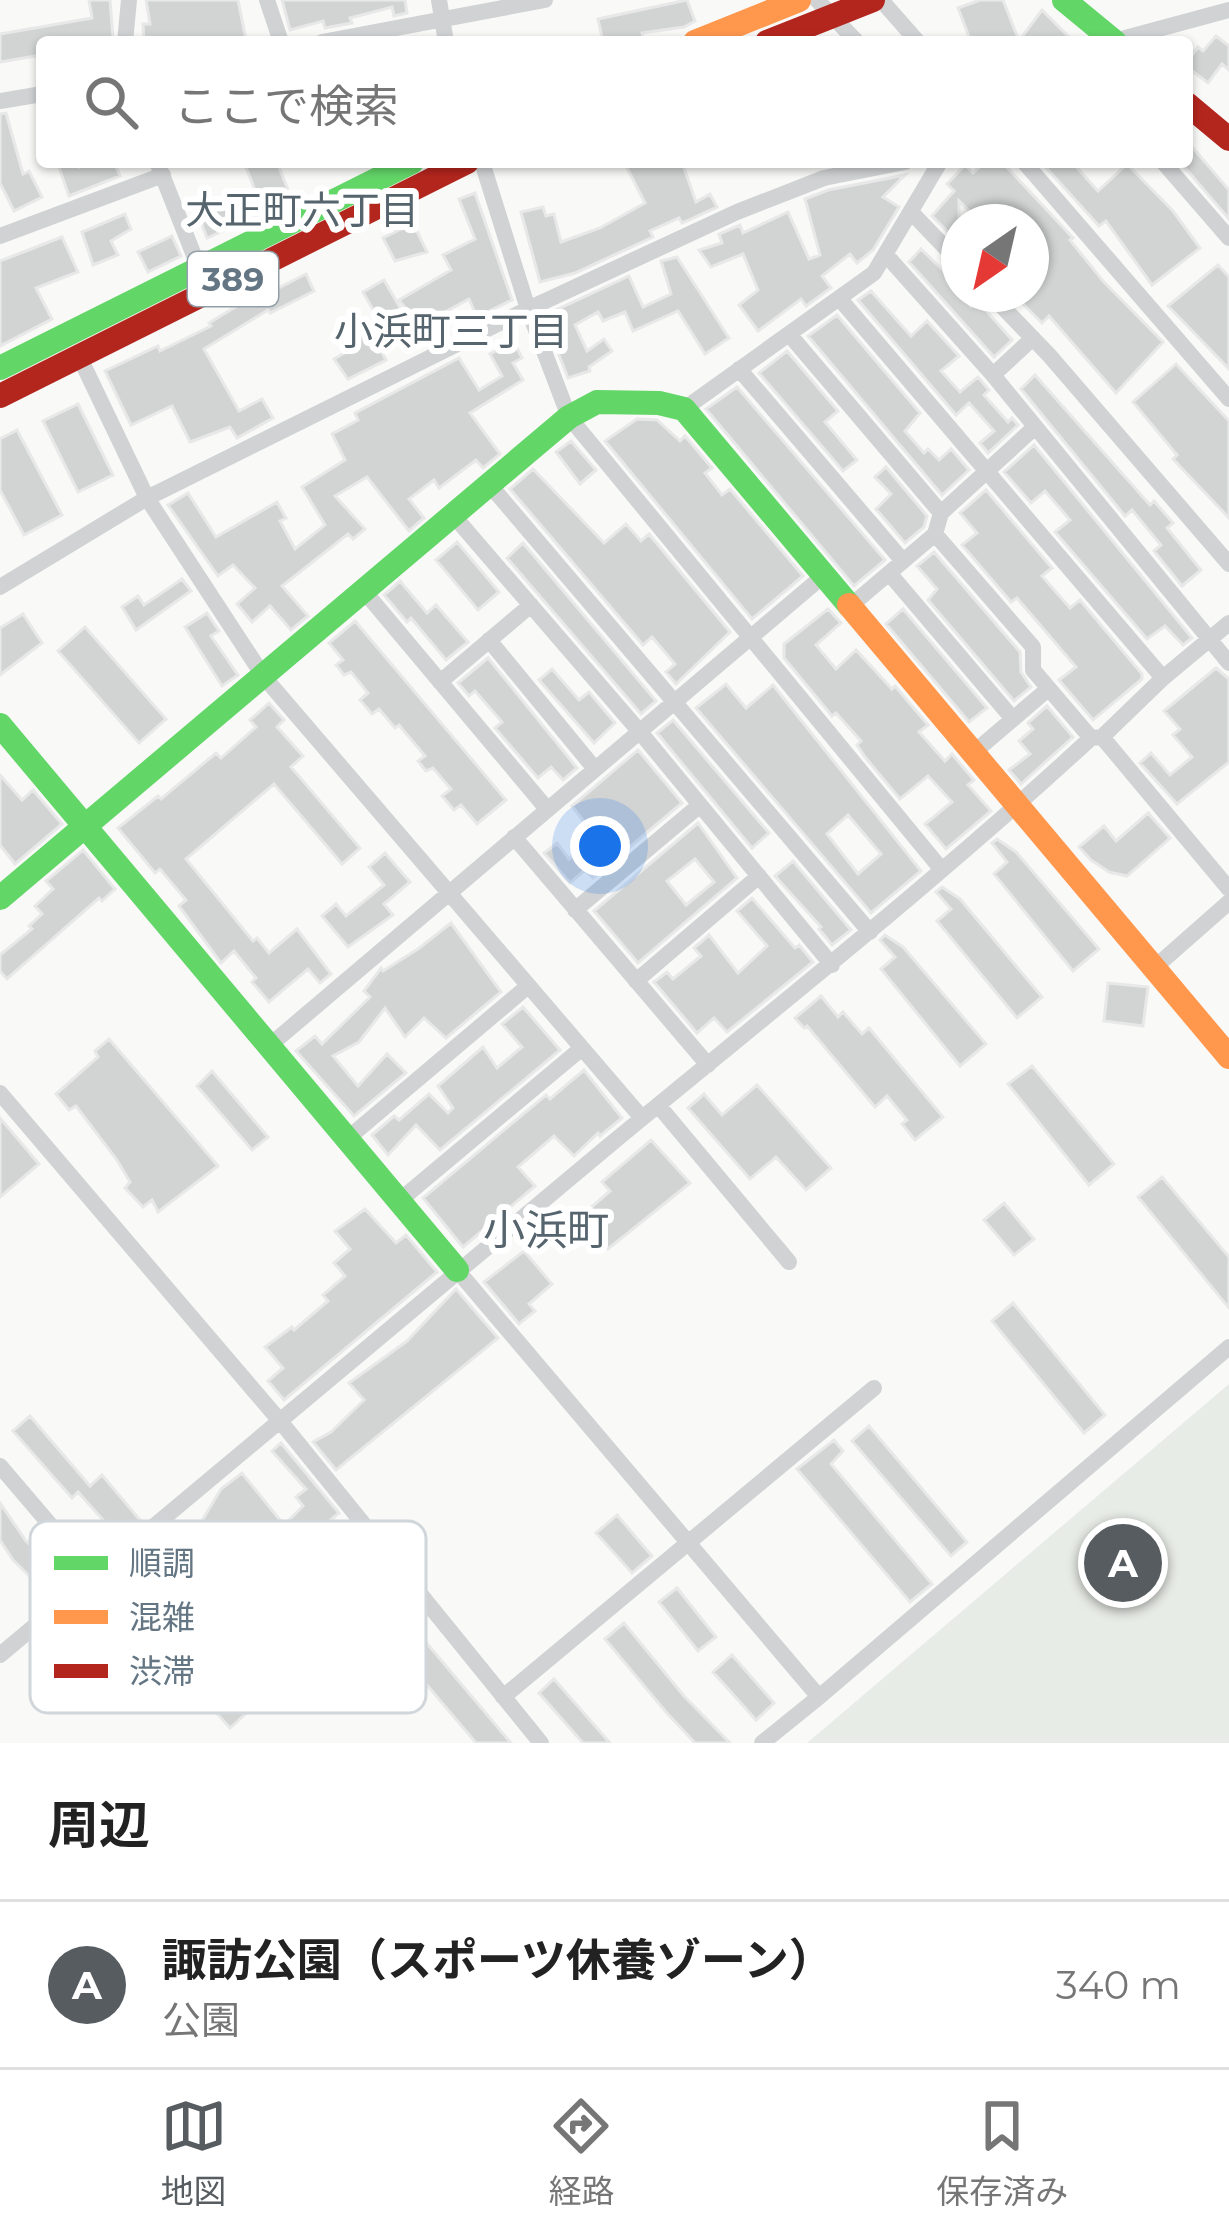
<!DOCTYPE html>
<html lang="ja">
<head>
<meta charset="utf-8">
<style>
  body { margin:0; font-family:Montserrat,"Noto Sans JP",sans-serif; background:#f6f6f6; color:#222 }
  .compass { position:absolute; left:941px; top:204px; width:108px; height:108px; border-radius:50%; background:#fff; box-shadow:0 3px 9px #0004; rotate:214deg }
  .you { position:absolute; left:600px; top:846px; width:42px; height:42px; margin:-30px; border:9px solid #fff; border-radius:50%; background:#1a73e8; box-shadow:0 0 0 18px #1a73e833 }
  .badge { display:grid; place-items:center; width:78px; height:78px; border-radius:50%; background:#575c60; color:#fff; font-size:39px; font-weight:700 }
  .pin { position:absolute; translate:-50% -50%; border:6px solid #fff; box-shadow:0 3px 12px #0006 }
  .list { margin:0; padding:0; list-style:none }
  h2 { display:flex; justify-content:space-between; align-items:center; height:156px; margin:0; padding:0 48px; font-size:51px }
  h2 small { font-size:39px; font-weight:400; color:#767676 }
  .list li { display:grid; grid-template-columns:78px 1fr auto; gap:36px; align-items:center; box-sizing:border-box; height:168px; padding:0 48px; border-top:3px solid #e0e0e0 }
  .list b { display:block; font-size:45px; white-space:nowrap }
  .list p { margin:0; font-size:39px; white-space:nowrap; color:#767676 }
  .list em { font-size:39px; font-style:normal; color:#767676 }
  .icon { flex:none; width:66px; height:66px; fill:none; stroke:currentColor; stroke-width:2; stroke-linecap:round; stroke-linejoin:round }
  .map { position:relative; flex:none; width:1229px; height:1743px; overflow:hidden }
  .search { position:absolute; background:#fff; box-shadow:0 3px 9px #0004; left:36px; right:36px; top:36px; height:132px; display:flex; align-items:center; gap:30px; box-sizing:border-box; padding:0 42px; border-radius:12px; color:#767676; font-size:45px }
  .sheet { height:324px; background:#fff }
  nav { display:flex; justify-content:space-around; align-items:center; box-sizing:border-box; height:168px; border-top:3px solid #e0e0e0; background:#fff; font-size:33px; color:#767676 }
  nav a { display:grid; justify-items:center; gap:6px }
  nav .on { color:#575c60 }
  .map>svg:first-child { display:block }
  .green { fill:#e8ece6 }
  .building { fill:#d2d4d4; stroke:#e8e8e8; stroke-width:3; fill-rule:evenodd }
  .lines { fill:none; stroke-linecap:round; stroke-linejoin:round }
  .street { stroke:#d0d2d3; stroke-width:16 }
  .fast { stroke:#63d668; stroke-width:24 }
  .slow { stroke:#ff974d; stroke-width:24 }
  .jam { stroke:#b3261e; stroke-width:24 }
  .labels { text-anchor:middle; stroke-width:12; stroke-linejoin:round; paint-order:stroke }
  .shield { fill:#fff; stroke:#929fa8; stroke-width:3 }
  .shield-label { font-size:33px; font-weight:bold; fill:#647683 }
  .neighbourhood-label { font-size:39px; fill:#56646d; stroke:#fff }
  .quarter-label { font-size:42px; fill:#56646d; stroke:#fff }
  .key { fill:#fff; stroke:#d0d6da; stroke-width:3 }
  .key-label { font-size:33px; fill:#647683 }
</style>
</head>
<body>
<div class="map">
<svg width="1229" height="1743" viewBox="0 0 1229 1743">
  <rect width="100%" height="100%" fill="#f9f9f8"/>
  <path class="green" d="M1229,1384v359h-422z"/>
  <path class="building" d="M89,0h21l3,38 -71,4v13l-42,7v-28l92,-16z
    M146,0h92l8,40 -102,2 -1,-18h7z
    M282,0h123l2,13 -13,3 -2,-9 -42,11 2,5 -27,5 -2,-7 -33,9z
    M687,0l8,21 -11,6 -42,6 2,9h-41l-5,-23z
    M980,0h23l16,41 23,-31 32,32h-103l-13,-34z
    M1216,36l13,10v24l-7,-6 -14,19 -21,-16v-5l11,-15 5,4z
    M6,113l17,61 6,-3 13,26 -28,14 -14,-28v-69z
    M1187,141l42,49v29l-49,-57h7z
    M57,162h20l2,5 13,-5h22l6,14 -51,20z
    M244,162h33l15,38 -85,38 -8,-21 57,-24z
    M624,162h58l14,40 14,-8 7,13 -35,16 -3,-5 -29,13 3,6 -78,36 -35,9 -19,-70 22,-5 3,9 8,-2 7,28 39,-14 45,-25z
    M985,162h17l71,76 -3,2 33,41 60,61 -47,51 -67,-77 -7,7 -29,-29h18v-72h-50l-22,-21v42l-27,-27 22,-25 -7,-7 18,-19 8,8z
    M1041,162h31l26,29 29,-27 46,47 27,37 -48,37 -46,-64 -7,5z
    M905,175l-22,22 16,10 -26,43 -16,13 -7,-9 -28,22 9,12 -25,18 -5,-7 -43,32 -19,-26 19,-15 -15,-36 -32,13 -12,-17 23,-7 -3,-9 21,-9 3,8 45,-21 21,47 11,-4 -15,-56 23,-9z
    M475,193l37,107 -35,17 -8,-18 -35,19 5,7 -14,9 -26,-34 52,-30 -8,-15 32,-16 -16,-40z
    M125,214l6,15 -20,12 7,14 -25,10 -11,-33z
    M413,223l14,29 -32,9 -12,-23z
    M172,236l9,20 -33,16 -10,-20z
    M62,237l16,35 -42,16 16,31 -52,27v-85z
    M921,249l29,28 -3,3 24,26 6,-6 35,40 -18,17 -85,-95z
    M677,257l52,81 -24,16 -27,-43 -45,20 -8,-19 -22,9 -5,-9 -23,13 12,26 17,-12 8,12 -23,16 1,4 -22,7 -18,-46 11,-5 -7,-16 75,-35 14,31 28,-13 -10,-33z
    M1218,265l11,12v92l-61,-63z
    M306,274l8,17 -44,22 -2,-3 -64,39 35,62 23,-12 11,19 -36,20 -7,-11 -40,15 -18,-36 -41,19 -26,-54 53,-25 2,5 51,-25 -2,-3 38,-23 2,3z
    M384,280l17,29 -21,13 -17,-30z
    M871,291l40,45 16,-15 32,35 -18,15 19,21 18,-15 11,13 -5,5 24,27 4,-4 6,7 -30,28 -8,-10 14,-12 -25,-28 -13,12 -98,-115z
    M837,315l83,98 -15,18 19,22 4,-4 11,11 12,-11 18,21 -27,25 -134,-159z
    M364,318l22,42 -38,19 -14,-20 23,-13 -11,-20z
    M514,342l8,16 -9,5 10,17 -53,33 30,41 -17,14 -7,-8 -37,28 -5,-8 -25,19 15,19 -15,13 -42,-54 -32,19 30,33 -12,10 -5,-5 -66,52 26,30 -17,14 -21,-24 -18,16 -15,-18 18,-16 -22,-23 -15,11 -50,-71 20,-12 28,44 61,-35 9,16 -6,3 15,28 30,-24 -23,-38 43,-27 -13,-26 26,-14 -3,-7 104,-55 20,32 23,-14 -12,-22z
    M787,351l51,60 -13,11 32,38 -14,11 -84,-98z
    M1176,364l53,57v97l-56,-59 4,-4 -44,-53z
    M1035,375l115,130 4,-4 19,22 -6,5 34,42 -19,16 -28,-35 7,-6 -29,-35 -7,6 -104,-127z
    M737,387l148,173 -31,26 -148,-177z
    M78,404l35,71 -35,17 -35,-71z
    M637,419l20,1 23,21 5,-5 27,32 -7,5 17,22 8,-6 73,87 -51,43 -147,-178z
    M17,430l45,85 -38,20 -24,-45v-51z
    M571,441l25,29 -16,14 -24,-32z
    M1034,445l158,193 -9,7 -18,-19 -18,13 -92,-107 15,-12 -25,-29 -14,12 -27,-31z
    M886,467l41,49 -3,11 -19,16 -29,-34 15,-15 -16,-17z
    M533,469l71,74 22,-19 15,17 8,-7 81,98 -54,52 -10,-12 9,-8 -23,-27 -9,8 -133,-156z
    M986,490l66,78 -10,8 28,32 10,-8 62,74v5l-49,41 -34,-40 17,-13 -59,-69 -6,4 -49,-57 15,-12 -17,-20z
    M457,542l42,50 -21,18 -42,-50z
    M523,543l133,158 -15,13 -134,-156z
    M934,552l86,100 1,20 10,15 -17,14 -86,-101 9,-11 -20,-23z
    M182,579l9,12 -55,39 -14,-23 16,-11 6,9z
    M400,581l27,32 9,-8 32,37 -22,18 -35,-42 -4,4 -23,-27z
    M828,609l13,14 -25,22 20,24 20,-19 36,39 3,-3 33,39 -9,7 26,29 7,-7 22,26 -6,5 23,26 -45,38 -21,-25 27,-22 -24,-26 -28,23 -35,-42 -8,-12 4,-4 -25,-28 -4,3 -48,-58v-14z
    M903,609l84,99 -18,14 -83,-98z
    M207,613l12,18 -8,5 27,39 -16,11 -37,-59z
    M23,614l19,29 -42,32v-47z
    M355,621l151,179 -29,24 -16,-19 -7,5 -12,-14 9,-7 -18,-21 -7,3 -8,-10 7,-5 -26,-31 -4,3 -16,-19 -7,5 -12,-14 8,-7 -17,-21 -7,3 -8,-10 7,-5 -14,-17z
    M85,627l81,92 -27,24 -81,-92z
    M488,658l89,110 -14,12 -12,-13 -13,11 -43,-50 7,-6 -27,-31 -6,5 -11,-13z
    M1216,668l13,11v83l-52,42 -37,-41 11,-10 19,22 22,-18 -19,-22 7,-6 -16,-18z
    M552,669l27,31 10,-8 26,31 -21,20 -55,-63z
    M726,684l20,24 27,-23 148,186 -50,42 -175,-205zM848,815l33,39 -23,20 -31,-40z
    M269,703l15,17 -7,7 26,29 -12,11 69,81 -18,16 -68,-80 -88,75 67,82 4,-3 12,15 28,-24 34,45 -11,9 -12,-14 -39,33 -17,-20 4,-4 -22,-27 -13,12 -42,-57 7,-6 -26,-31 -5,4 -37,-45 40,-32 3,3 55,-46 5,5 35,-31 -6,-7z
    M1047,706l26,31 -52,47 -12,-14 21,-16 -11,-13 14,-12 -5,-6z
    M673,720l96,113 -17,15 -95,-115z
    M638,750l44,53 -89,75 -8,-8 -15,13 -26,-30 13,-10 12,16 25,-24 -22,-29z
    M0,775l22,25 11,-10 29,34 -47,40 -15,-19z
    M1148,813l22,25 -43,38 -18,-4 -18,-12 -12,-13 25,-21 12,15z
    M698,823l39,55 -99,85 -44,-52zM695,859l19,23 -28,23 -19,-24z
    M997,839l19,13 83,97 -26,22 -79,-97 13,-12 -15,-19z
    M83,850l32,39 -13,12 -3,-3 -92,81 -7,-8v-16l32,-26 -3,-3 13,-12 -7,-8 18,-17 -7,-8z
    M385,853l25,29 -26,22 9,11 -45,32 -26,-31 14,-12 10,12 38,-31 -15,-18z
    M793,861l58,69 -19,15 -13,-16 2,-2 -46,-51z
    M942,887l18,12 82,98 -25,21 -80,-97 14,-12 -15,-17z
    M752,898l43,50 4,-3 14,17 -86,70 -13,-14 -17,15 -43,-51 13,-10 6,7 28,-23 -7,-8 15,-13 29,38 29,-27 -30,-35z
    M451,923l50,69 -55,46 -22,-20 -19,19 -20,-29 -26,34 -26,14 25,30 29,-32 19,19 -52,43 -58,-65 19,-15 7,8 48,-47 -6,-6 17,-23 2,3 35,-22z
    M885,935l18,12 83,97 -26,22 -79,-97 14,-12 -15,-17z
    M1108,983l40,4 -5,39 -39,-5z
    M821,996l17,21 5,-5 19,22 7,-6 74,89 -28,23 -13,-16 5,-4 -20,-24 -12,11 -68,-81 -3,2 -9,-10z
    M523,1007l37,43 -120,100 -24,-25 -28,30 -16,-20 22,-19 5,4 30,-26 19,19 5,-5 -15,-22 45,-39 14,21 25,-21 -20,-23z
    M109,1039l109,127 -60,46 -6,-12 -9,7 -18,-19 5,-6 -13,-22 -41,-54 -7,4 -13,-16 42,-37 -3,-6z
    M1032,1066l82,98 -25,21 -81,-101z
    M584,1070l38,48 -22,18 -2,-3 -24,23 -20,-20 -36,31 17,19 -72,61 -40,-49 123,-103 4,4z
    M212,1071l56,66 -16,13 -55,-64z
    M757,1085l74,83 -25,22 -30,-33 -26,22 -62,-71 16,-14 18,21z
    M0,1118l39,46 -39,33z
    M651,1140l39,43 -82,66 -29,-31 31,-27 -8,-9z
    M1162,1177l67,80v51l-91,-111z
    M1004,1203l30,36 -20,16 -30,-35z
    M365,1209l31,34 10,-8 31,37 -153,128 -16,-19 15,-13 -18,-21 27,-20 2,3 34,-29 -5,-6 22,-19 -11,-13 16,-14 -15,-18z
    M524,1251l28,33 -23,20 6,7 -16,13 -35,-42z
    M456,1289l42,49 -162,132 -23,-28 18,-10 33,-32 -15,-17 58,-42z
    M1013,1303l92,112 -21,18 -92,-112z
    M30,1416l60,70 12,-11 38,45 -21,18 -41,-46 -6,6 -59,-67z
    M869,1426l98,116 -16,14 -99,-115z
    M834,1440l9,11 -12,13 101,120 -22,18 -113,-133z
    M281,1443l58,70 -41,34 4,5 -46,33 -29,-30 -24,-36 18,-30 21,-16 42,52 19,-19 -7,-9 10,-8 -34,-38z
    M0,1503l26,38 31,31 9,-9 10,11 -26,22 -37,-36 -13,-20z
    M617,1515l35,41 -20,17 -36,-40z
    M343,1544l168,199h-35l-153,-181z
    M677,1588l39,49 -18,14 -39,-49z
    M237,1615l53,59 -60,54 -53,-59z
    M624,1623l60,73 46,47h-35l-29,-31 -61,-73z
    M732,1655l42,48 -18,17 -43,-48z
    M554,1679l56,64h-27l-44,-50z"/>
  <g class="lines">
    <path class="street" d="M267,0l14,42
      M439,0l7,42
      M817,0l40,42
      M881,0l37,42
      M1114,41l115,-31
      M125,42l4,-42
      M322,42l223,-42
      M0,101l42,-7
      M157,162l42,106
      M482,162l46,147 41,108 373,453
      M1024,162l205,237
      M1163,162l66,76
      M912,213l47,49
      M0,236l163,-61
      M887,256l106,119 236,288
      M990,294l59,61 180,209
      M839,298l324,380
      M789,334l152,179
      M79,356l68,142 117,179 378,441
      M739,369l164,192
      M993,375l40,-37
      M684,409l190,-136 66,-111
      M489,484l381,448
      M453,515l187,217 192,233
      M935,534l98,113v23l58,68
      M889,573l124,146
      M0,587l147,-89 381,-189 209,-97 87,-34 81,-16
      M364,591l183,218
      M848,608l87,-74 6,-21 94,-86
      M489,640l106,129
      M440,682l91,-77
      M1102,737l127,152
      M972,754l76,-65
      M514,837l194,228
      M575,910l125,-105
      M1153,969l76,-67
      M636,981l123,-105
      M269,1046l554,-470
      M0,1093l280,328 261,322
      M658,1105l131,157
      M347,1139l181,-153
      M399,1201l183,-153
      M457,1270l362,427 -57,46
      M0,1466l94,110
      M0,1655c201,-170 403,-339 606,-507 163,-135 329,-266 485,-410l11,-1 61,-59 66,-55
      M503,1697l371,-309
      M819,1697l410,-350"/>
    <path class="fast" d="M1064,0l51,42
      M0,368l412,-206
      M0,725l457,545
      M0,898l569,-481 28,-15 62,1 25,6 165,196"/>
    <path class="slow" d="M695,42l104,-42
      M849,605l380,452"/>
    <path class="jam" d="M767,42l106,-42
      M1187,104l42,35
      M0,396l467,-234"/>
  </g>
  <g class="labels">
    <rect class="shield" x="188" y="252" width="90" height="54" rx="9"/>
    <g class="shield-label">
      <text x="233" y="291">389</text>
    </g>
    <g class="neighbourhood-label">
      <text x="302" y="224">大正町六丁目</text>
      <text x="451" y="345">小浜町三丁目</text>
    </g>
    <g class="quarter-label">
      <text x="546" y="1245">小浜町</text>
    </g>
  </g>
  <rect x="30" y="1521" width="396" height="192" rx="18" class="key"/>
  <rect x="54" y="1556" width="54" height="14" fill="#63d668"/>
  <rect x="54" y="1610" width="54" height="14" fill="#ff974d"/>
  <rect x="54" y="1664" width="54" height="14" fill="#b3261e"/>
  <g class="key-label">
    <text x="129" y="1575">順調</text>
    <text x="129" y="1629">混雑</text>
    <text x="129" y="1683">渋滞</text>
  </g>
</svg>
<svg class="compass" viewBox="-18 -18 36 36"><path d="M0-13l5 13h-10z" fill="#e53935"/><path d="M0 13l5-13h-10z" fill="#767676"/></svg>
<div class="you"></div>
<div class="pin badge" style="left:1123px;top:1563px">A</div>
<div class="search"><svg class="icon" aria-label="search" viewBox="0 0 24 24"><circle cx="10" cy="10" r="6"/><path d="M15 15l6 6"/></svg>ここで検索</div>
</div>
<section class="sheet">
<h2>周辺<small></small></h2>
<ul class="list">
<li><span class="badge">A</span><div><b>諏訪公園（スポーツ休養ゾーン）</b><p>公園</p></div><em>340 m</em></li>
</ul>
</section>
<nav>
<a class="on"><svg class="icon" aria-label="map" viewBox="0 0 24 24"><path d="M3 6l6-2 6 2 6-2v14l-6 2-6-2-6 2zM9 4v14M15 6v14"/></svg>地図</a>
<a><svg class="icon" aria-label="directions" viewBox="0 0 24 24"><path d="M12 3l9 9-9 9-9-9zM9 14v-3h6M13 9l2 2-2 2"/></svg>経路</a>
<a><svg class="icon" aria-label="saved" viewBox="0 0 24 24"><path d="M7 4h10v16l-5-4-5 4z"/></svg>保存済み</a>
</nav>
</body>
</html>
